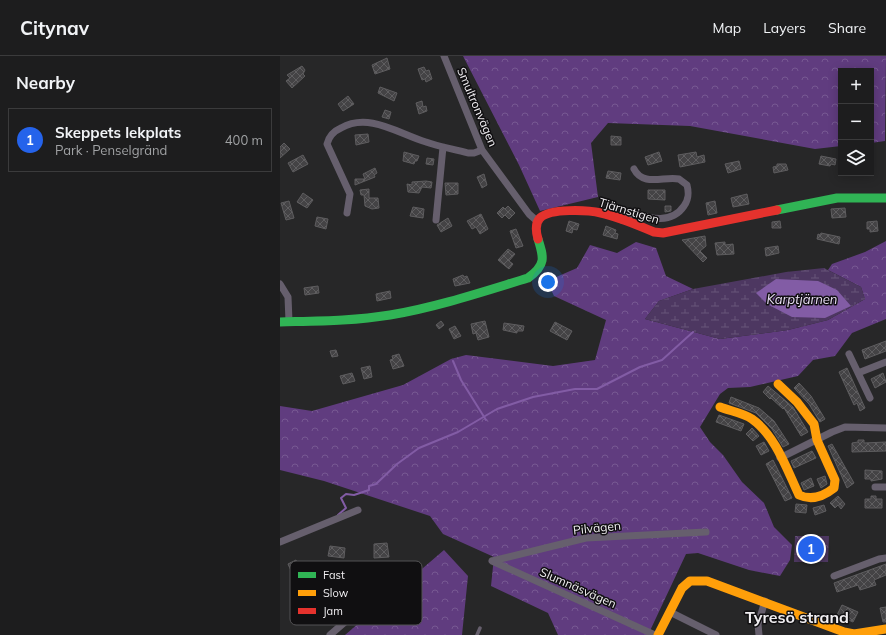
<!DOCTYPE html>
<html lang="en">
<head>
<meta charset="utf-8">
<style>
  body { margin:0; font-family:Mulish,sans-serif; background:#252627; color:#f1f3f6 }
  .controls { position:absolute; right:12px; top:12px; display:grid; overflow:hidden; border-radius:0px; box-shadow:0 2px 10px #0003 }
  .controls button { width:36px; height:36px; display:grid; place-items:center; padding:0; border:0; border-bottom:1px solid #3b3b3c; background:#1d1d1e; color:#f1f3f6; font:20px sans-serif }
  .you { position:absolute; left:268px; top:226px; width:14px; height:14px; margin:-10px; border:3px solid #fff; border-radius:50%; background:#1a73e8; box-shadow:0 0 0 6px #1a73e833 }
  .badge { display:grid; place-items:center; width:26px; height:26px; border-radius:50%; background:#2563eb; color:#fff; font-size:13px; font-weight:700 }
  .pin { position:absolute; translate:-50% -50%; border:2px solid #fff; box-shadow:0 1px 4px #0006 }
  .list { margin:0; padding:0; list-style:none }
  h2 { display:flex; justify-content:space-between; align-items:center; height:52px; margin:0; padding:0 16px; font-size:17px }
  h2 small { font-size:13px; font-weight:400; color:#a0a2a4 }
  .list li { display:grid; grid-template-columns:26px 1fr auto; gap:12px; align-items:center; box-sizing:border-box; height:64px; margin:0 8px 8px; padding:0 8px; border:1px solid #3b3b3c; border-radius:0px }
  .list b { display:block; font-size:15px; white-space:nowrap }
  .list p { margin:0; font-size:13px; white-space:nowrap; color:#a0a2a4 }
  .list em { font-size:13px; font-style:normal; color:#a0a2a4 }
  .icon { flex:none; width:22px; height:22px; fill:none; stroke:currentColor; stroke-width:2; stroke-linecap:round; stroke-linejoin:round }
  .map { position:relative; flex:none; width:606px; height:579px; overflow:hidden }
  header { display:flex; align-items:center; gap:24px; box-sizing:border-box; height:56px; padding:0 20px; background:#1d1d1e; border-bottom:1px solid #3b3b3c }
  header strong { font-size:19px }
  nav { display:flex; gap:22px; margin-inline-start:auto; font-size:14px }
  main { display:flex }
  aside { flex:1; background:#1d1d1e }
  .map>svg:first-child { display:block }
  .forest { fill:url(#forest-crowns) }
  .wetland { fill:url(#wetland-marsh) }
  .park { fill:url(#park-crowns) }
  .water { fill:#825ca5 }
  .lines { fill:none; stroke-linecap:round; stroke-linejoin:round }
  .stream { stroke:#825ca5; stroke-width:2 }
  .building { fill:url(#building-cross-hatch); stroke:#5e5d5f }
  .lane { stroke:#665f6d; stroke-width:3.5 }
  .street { stroke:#665f6d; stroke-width:7 }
  .fast { stroke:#30b455; stroke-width:9 }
  .slow { stroke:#ff9f0a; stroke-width:9 }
  .jam { stroke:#e5322d; stroke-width:9 }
  .labels { text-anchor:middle; stroke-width:3; stroke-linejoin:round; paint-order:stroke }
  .street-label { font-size:12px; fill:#f0eef1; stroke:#100f11 }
  .water-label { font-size:13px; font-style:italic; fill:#e9def4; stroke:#100f11 }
  .district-label { font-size:16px; font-weight:bold; fill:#f0eef1; stroke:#100f11 }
  .key { fill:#100f11; stroke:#535254; stroke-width:1 }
  .key-label { font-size:11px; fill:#f0eef1 }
</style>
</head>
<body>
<header>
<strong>Citynav</strong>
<nav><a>Map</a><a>Layers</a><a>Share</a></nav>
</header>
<main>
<aside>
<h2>Nearby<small></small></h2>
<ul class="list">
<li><span class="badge">1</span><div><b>Skeppets lekplats</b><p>Park · Penselgränd</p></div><em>400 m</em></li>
</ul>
</aside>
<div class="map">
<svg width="606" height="579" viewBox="0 0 606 579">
  <defs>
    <pattern id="forest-crowns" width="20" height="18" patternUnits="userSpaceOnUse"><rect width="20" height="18" fill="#603c7f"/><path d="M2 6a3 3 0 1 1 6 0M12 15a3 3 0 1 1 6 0" fill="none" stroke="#775892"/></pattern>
    <pattern id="wetland-marsh" width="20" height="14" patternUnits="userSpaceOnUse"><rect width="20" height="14" fill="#4d3761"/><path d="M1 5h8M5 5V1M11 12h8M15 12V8" fill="none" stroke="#675478"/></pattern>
    <pattern id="park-crowns" width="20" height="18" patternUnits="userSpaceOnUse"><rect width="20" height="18" fill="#4d3761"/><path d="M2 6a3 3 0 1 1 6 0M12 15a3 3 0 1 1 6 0" fill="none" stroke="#675478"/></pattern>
    <pattern id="building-cross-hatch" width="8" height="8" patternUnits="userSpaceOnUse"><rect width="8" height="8" fill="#444345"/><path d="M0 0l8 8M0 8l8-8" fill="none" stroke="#5f5e60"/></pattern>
  </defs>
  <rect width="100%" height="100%" fill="#272728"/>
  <path class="forest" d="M183,0h423l-1,85 -14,2v-72h-30v75l-26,3 -125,-23 -82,-3 -17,20 7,54 -58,14 -21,-46z
    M606,185v78l-34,14 -17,23 -22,4 -15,16 -48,11 -22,1 -8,6 -20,33 10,15 13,13 19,27 22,21 10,24 18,18 -2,15 -10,16 -31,-6 -51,-17 -12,1 -38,81h-90l-10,-22 -57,-27 3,-29 -51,-23 -13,-18 -106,-35 -44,-11v-64l32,5 91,-26 48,-26 15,-4 87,11 42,-6 11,-40 -52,-24 -7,-15 30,-13 13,-23 27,8 19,-11 20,6 10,28 27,13 -34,12 -14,18 75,20 68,-9 40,-10 37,-21 -4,-12 -33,-17 4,-6 33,-12z
    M164,494l24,26 -6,59h-117z"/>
  <path class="wetland" d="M544,212l37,19 4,12 -37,21 -40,10 -68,9 -75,-20 14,-18 34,-12 93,-17z"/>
  <path class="park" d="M515,480h34l-1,26h-34z"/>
  <path class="water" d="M496,223l42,2 19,9 14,16 -26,12 -33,-1 -25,-13 -11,-11z"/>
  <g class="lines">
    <path class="stream" d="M173,305l8,19 25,40
      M58,459l8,-7 -5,-10 5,-4 8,1 15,-5v-4l7,-2 21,-20 22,-16 39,-16 39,-23 36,-12 42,-8h22l43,-22 22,-7 31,-28"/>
  </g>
  <path class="building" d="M107,2l3,11 -15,5 -3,-9z
    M22,10l3,4 -2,4 2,2 -13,12 -6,-7 4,-3 -3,-3z
    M144,11l2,4 3,-1 3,9 -6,3 -1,-3 -3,1 -4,-11z
    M100,31l17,6 -3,8 -16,-8z
    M68,40l6,8 -11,7 -5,-7z
    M142,45l1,6 3,-1 1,5 -8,3 -3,-11z
    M105,54l6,2 -2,7 -7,-2z
    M88,78l1,8 -13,3 -1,-10z
    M331,80l10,1v8h-10z
    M4,87l6,6 -10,9v-11z
    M124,96l15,4 -2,5h-2l-1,3 -11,-3z
    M379,96l3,9 -14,4 -3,-8z
    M416,96l1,5 7,-2 1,7 -25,5 -2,-12z
    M23,99l5,9 -15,8 -5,-9z
    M541,100l15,3 -1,6 -4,-1 -1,2 -11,-2z
    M147,102l7,1 -1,6 -7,-1z
    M459,105l2,8 -13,4 -3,-9z
    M497,108h9l2,6 -14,3 -1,-6 4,-1z
    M95,112l2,5 -3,2 1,2 -20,8v-6h10l-2,-5z
    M328,115l13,2 -1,7 -14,-2z
    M204,118l3,11 -5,3 -5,-11z
    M146,125l6,1 -1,6 -9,-1 -3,6 -11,-1 -1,-8 5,1v-3z
    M165,127h13v11l-12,1z
    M89,133v9h9l1,10 -7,1 -7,-3 -1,-11h-3l-1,-5z
    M368,134h17v10l-17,-1z
    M23,137l10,7 -6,8 -10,-6z
    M467,138l2,10 -16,3 -2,-9z
    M9,145l5,17 -8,2 -5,-17z
    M435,145l2,12 -9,2 -2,-12z
    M228,150l7,7 -6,6 -4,-4 -3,3 -5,-5 6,-6 2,2z
    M385,150h6v5l-6,1z
    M133,151l11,2 -1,9 -13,-2z
    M565,152l1,9 -14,1 -1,-9z
    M201,158l7,15 -8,5 -4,-7 -4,2 -5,-8z
    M37,161l11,2 -2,10 -11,-3z
    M168,162l4,8 -11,6 -4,-7z
    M289,165l10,3 -2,6 -4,-1 -1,4 -6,-2z
    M500,165l1,7h-9v-6z
    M597,165l1,10 -8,1v-3h-3v-7z
    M326,170l10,4 -1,3 3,1 -1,5 -14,-4z
    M236,173l7,17 -7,2 -6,-17z
    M541,177l19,4 -1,7 -22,-5 1,-5 2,1z
    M425,180l1,10 -6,5 7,7 -4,4 -21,-22z
    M445,186v3l8,-1 1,10 -17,1 -2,-12z
    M498,190l1,7 -13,3 -1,-8z
    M228,193l7,5 -6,7 4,3 -4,5 -11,-9z
    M183,219l1,2 3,-1 3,7 -15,3 -2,-7z
    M38,230l1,7 -14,2 -1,-7z
    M110,235l1,7 -14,3 -1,-7z
    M161,265l3,4 -5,4 -3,-4z
    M205,265l4,16 -11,3 -2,-7 -3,1 -2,-10z
    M275,266l17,9 -5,9 -17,-9z
    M224,267l20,3 -1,5h-6v2l-14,-3z
    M175,270l6,10 -7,3 -5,-10z
    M606,285v10l-21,8 -3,-9z
    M56,294l2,6 -6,1 -2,-6z
    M119,298l5,12 -11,3 -3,-9 3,-1 -1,-3z
    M90,310l2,11 -8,2 -3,-11z
    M567,312l18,40 -5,3 -3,-8 -3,2 -15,-33z
    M72,317l3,8 -12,3 -3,-8z
    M603,317l3,9 -11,6 -4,-9z
    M519,327l12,13 14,23 -5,3 -11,-18 -15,-16z
    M488,330l25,21 15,25 -7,4 -17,-28 -1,1 -12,-11 -1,1 -7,-7z
    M451,341l28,11 15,13 15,23 -6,3 -11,-18 -16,-16 -27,-10z
    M439,359l25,9 -3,7 -25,-9z
    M472,372l7,8 -6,5 -7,-7z
    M578,384h6v3l22,-1v9l-34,1v-9l6,-1z
    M484,386l5,9 -8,4 -5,-9z
    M552,388l22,39 -7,5 -19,-42z
    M532,395l4,7 -22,10 -3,-7z
    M493,404l19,38 -7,3 -19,-37z
    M585,414l17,1v8l-11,2v-2h-6z
    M545,420l2,8 -6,4 -4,-9z
    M531,422l3,8 -10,4 -3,-7z
    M558,440l7,8 -4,5 -3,-4 -3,3 -5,-5z
    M591,440h5v3h6v9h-17v-9h6z
    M516,448l11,1 -1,8 -11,-1z
    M544,449l2,6 -11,4 -2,-7z
    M107,487l2,14 -15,1v-14z
    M50,490l15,2 -1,10 -16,-2z
    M16,504l4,9 -8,4 -4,-9z
    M606,508v11l-12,5 2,5 -16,5 -2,-5 -21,7 -3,-9z
    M562,549l16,7 -5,10 -16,-7z
    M606,551v15h-3l-3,-14z"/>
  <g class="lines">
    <path class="lane" d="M197,579l3,-7"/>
    <path class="street" d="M164,0l38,94 47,64 8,7
      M67,157l3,-19 -23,-50c2,-8 7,-13 14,-16 28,-16 58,6 85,14 14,5 28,7 42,11h6l8,-3
      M156,164l7,-73
      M342,164l11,-7c17,6 39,11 51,-7 5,-7 5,-13 3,-21l-8,-6c-15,-3 -36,8 -45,-10
      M0,228l8,13 1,24
      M569,298l21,44
      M578,317l28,-11
      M500,402l52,-26 13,-5 41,1
      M595,431h11
      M0,486l78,-32
      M212,505l94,-23 120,-6
      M212,505l163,74
      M554,520l45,-17 7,-1
      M390,556l46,23
      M50,579l38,-33 49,-37
      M479,579l-1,-11 7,-23"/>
    <path class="fast" d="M497,154l60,-12h49
      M0,266c37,-1 73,-1 110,-7 47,-8 92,-23 138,-37 18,-13 16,-20 10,-39"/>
    <path class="slow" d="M440,351c10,4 23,6 32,12 24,17 35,51 47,76 13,6 25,1 35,-7l1,-8 -18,-40 -3,-16 -17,-22 -19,-18
      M378,579l24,-47 8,-7h17l137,51 10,2 32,-5"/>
    <path class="jam" d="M258,183c-2,-7 -3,-16 2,-21 10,-10 48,-8 61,-5 19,4 36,12 53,19l9,1 114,-23"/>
  </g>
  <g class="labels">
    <g class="street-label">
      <text transform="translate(197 51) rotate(67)" y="4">Smultronvägen</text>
      <text transform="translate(349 155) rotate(17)" y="4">Tjärnstigen</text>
      <text transform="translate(317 472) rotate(-6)" y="4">Pilvägen</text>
      <text transform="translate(298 532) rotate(24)" y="4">Slumnäsvägen</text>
    </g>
    <g class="water-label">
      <text x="522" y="248">Karptjärnen</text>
    </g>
    <g class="district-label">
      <text x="517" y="567">Tyresö strand</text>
    </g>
  </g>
  <rect x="10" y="505" width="132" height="64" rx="6" class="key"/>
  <rect x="18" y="516" width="18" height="6" fill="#30b455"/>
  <rect x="18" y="534" width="18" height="6" fill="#ff9f0a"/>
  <rect x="18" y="552" width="18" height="6" fill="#e5322d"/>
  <g class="key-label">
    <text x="43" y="523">Fast</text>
    <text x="43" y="541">Slow</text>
    <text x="43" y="559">Jam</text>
  </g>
</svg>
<div class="controls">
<button>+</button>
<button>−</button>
<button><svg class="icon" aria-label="layers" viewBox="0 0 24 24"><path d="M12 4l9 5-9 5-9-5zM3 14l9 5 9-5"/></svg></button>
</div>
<div class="you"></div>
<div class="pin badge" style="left:531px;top:493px">1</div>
</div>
</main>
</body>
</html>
